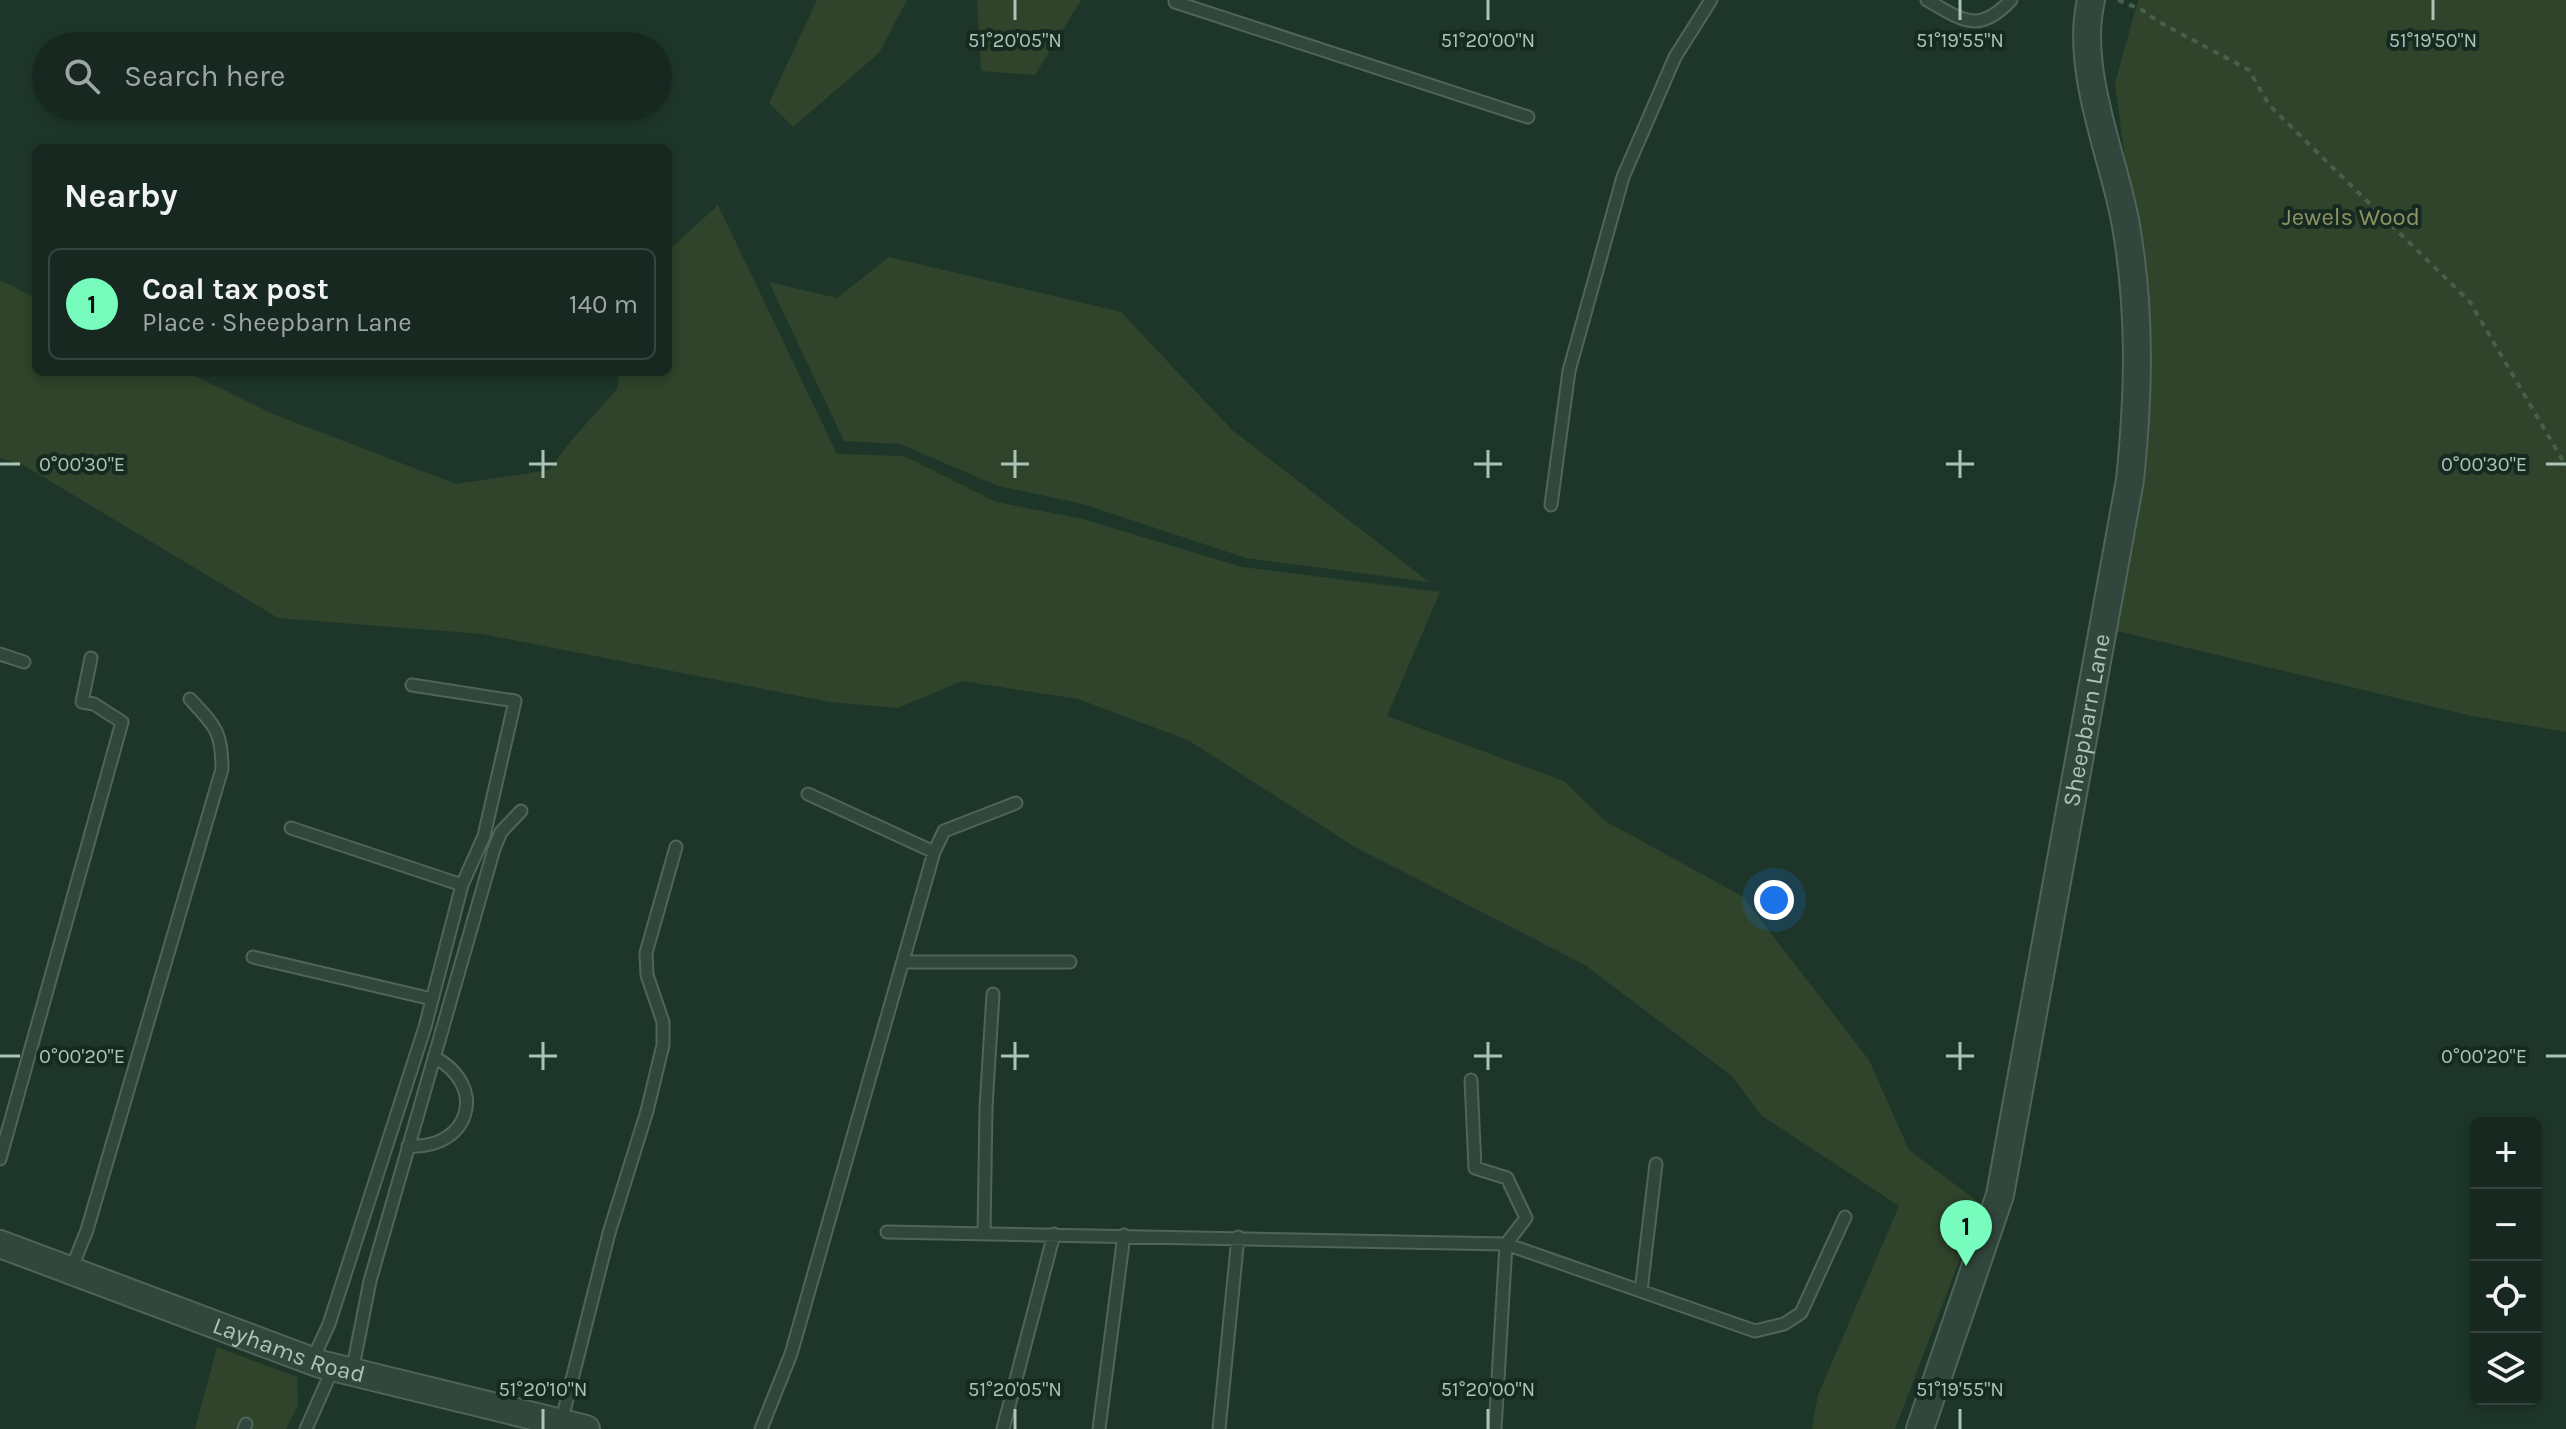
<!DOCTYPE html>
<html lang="en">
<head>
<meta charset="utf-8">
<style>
  body { margin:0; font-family:Karla,sans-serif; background:#1f3029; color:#f1f3f6 }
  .controls { position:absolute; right:24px; bottom:24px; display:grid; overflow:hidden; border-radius:12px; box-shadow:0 4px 12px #0003 }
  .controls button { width:72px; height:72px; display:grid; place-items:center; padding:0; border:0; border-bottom:2px solid #35443e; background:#162820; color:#f1f3f6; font:40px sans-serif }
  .you { position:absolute; left:1774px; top:900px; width:28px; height:28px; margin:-20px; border:6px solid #fff; border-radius:50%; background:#1a73e8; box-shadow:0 0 0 12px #1a73e833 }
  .badge { display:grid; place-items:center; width:52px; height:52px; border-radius:50%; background:#78fcbe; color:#111; font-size:26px; font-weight:700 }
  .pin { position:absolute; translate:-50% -66px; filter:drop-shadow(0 2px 4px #0008) }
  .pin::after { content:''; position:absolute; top:42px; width:28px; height:24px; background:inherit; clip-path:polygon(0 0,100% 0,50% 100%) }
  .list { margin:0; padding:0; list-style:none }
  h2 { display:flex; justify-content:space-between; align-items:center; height:104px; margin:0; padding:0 32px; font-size:34px }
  h2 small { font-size:26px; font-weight:400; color:#9ea6a5 }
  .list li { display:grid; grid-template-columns:52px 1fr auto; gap:24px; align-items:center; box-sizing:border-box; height:112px; margin:0 16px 16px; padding:0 16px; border:2px solid #35443e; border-radius:12px }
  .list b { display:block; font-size:30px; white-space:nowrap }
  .list p { margin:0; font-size:26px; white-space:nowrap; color:#9ea6a5 }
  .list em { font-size:26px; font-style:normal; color:#9ea6a5 }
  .icon { flex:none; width:44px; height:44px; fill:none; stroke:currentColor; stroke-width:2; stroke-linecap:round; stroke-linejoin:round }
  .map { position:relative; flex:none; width:2566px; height:1429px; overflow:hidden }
  .search { position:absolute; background:#162820; box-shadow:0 4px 12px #0003; left:32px; top:32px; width:640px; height:88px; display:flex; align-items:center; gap:20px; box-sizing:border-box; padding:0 28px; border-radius:44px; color:#9ea6a5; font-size:30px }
  .panel { position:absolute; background:#162820; box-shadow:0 4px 12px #0003; left:32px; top:144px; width:640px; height:232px; border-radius:12px }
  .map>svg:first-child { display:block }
  .green { fill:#2f442a }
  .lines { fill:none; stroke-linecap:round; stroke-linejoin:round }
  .service-casing { stroke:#4f655a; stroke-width:15 }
  .tertiary-casing { stroke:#4f655a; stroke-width:30 }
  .path { stroke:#485f4a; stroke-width:4; stroke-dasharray:6 6; stroke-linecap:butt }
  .service { stroke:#31463c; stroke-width:11 }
  .tertiary { stroke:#31463c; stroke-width:26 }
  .ticks { fill:none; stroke:#abc4b8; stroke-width:3 }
  .labels { text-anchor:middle; stroke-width:8; stroke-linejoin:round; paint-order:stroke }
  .park-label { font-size:24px; fill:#8d9462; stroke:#172a21 }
  .street-label { font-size:24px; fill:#abc4b8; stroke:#172a21 }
  .ticks-label { font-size:20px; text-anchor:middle; fill:#abc4b8; stroke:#172a21; stroke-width:8; stroke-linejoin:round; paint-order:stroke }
</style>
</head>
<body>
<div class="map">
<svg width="2566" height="1429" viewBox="0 0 2566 1429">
  <rect width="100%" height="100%" fill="#1e362a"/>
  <path class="green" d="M817,0h90l-28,53 -86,74 -24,-24z
    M977,0h104l-46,75 -54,-4z
    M2138,0h428v732l-94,-16 -359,-86 37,-280 -35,-267z
    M718,205l119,249 67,2 92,46 87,17 159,48 198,25 -53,124 177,65 41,40 137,75 127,164 40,90 72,54 -86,225h-83l6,-34 81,-189 -138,-91 -29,-39 -147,-111 -230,-118 -167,-107 -110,-41 -116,-18 -64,27 -68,-6 -348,-68 -204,-16 -253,-152 -25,-8v-178l36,18v74h151l86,42 183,70 93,-14 21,-28 47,-53 3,-17h48v-121z
    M889,257l232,55 111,118 197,152 -183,-24 -163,-54 -85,-18 -98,-42 -56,-3 -75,-159 68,16z
    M217,1347l80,30 1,28 -12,24h-91z"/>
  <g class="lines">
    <defs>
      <path id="service" d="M1927,0c36,21 52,34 84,0
        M1175,2l353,115
        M1551,505l18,-134 54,-194 52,-120 36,-57
        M0,654l24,8
        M412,685l103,16 -31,135 -22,49
        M808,794l126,58
        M291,828l171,57 -37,142 -96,297 -17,37
        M253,957l179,42
        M904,962h166
        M1471,1080l4,88 32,10 19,40 -20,26 249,87 29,-7 17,-11 44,-96
        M408,1146c62,4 81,-60 26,-89
        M0,1159l122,-437 -28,-18 -12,-2 9,-44
        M887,1232l619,12 -11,185
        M984,1233l2,-126 7,-113
        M71,1270l16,-40 135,-461c0,-38 -7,-43 -32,-70
        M1641,1291l15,-127
        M352,1372l18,-91 124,-432 7,-17 20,-21
        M561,1423l48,-190 38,-122 16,-66v-23l-16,-47 -1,-22 30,-106
        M244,1429l2,-5
        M306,1429l27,-61
        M761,1429l30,-75 143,-502 10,-21 72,-28
        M1003,1429l51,-195
        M1099,1429l25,-194
        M1219,1429l19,-192"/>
      <g id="tertiary">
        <path id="s1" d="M0,1244l320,120 266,65"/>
        <path id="s2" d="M1920,1429l80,-234 130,-715c9,-88 11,-171 -5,-260 -13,-67 -50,-152 -34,-220"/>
      </g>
    </defs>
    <use href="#service" class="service-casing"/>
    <use href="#tertiary" class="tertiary-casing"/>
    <path class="path" d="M2118,0l24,10 17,12 90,48 20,35 201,197 96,164"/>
    <use href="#service" class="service"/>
    <use href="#tertiary" class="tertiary"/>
  </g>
  <path class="ticks" d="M1015,0v20M1488,0v20M1960,0v20M2433,0v20M543,450v28M1015,450v28M1488,450v28M1960,450v28M0,464h20M529,464h28M1001,464h28M1474,464h28M1946,464h28M2546,464h20M543,1042v28M1015,1042v28M1488,1042v28M1960,1042v28M0,1056h20M529,1056h28M1001,1056h28M1474,1056h28M1946,1056h28M2546,1056h20M543,1409v20M1015,1409v20M1488,1409v20M1960,1409v20"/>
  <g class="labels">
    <g class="park-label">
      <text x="2351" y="225">Jewels Wood</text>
    </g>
    <g class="street-label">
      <text dy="8" stroke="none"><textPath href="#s2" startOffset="730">Sheepbarn Lane</textPath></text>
      <text dy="8" stroke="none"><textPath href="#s1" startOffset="308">Layhams Road</textPath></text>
    </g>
  </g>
  <g class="ticks-label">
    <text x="1015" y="47">51°20'05"N</text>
    <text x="1488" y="47">51°20'00"N</text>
    <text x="1960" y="47">51°19'55"N</text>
    <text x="2433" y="47">51°19'50"N</text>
    <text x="2484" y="471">0°00'30"E</text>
    <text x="82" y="471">0°00'30"E</text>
    <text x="2484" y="1063">0°00'20"E</text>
    <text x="82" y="1063">0°00'20"E</text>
    <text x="543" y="1396">51°20'10"N</text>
    <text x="1015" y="1396">51°20'05"N</text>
    <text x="1488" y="1396">51°20'00"N</text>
    <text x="1960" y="1396">51°19'55"N</text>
  </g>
</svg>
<div class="controls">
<button>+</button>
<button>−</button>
<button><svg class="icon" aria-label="locate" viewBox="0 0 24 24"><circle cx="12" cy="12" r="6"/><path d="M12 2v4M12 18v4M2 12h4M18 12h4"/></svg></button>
<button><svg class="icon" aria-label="layers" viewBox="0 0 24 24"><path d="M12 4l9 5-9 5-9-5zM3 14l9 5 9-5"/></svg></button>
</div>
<div class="you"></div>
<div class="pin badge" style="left:1966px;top:1266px">1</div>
<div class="search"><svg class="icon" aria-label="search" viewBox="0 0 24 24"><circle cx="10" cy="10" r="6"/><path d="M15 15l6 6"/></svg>Search here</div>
<section class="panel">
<h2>Nearby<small></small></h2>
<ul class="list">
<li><span class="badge">1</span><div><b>Coal tax post</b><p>Place · Sheepbarn Lane</p></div><em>140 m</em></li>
</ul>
</section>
</div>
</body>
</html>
